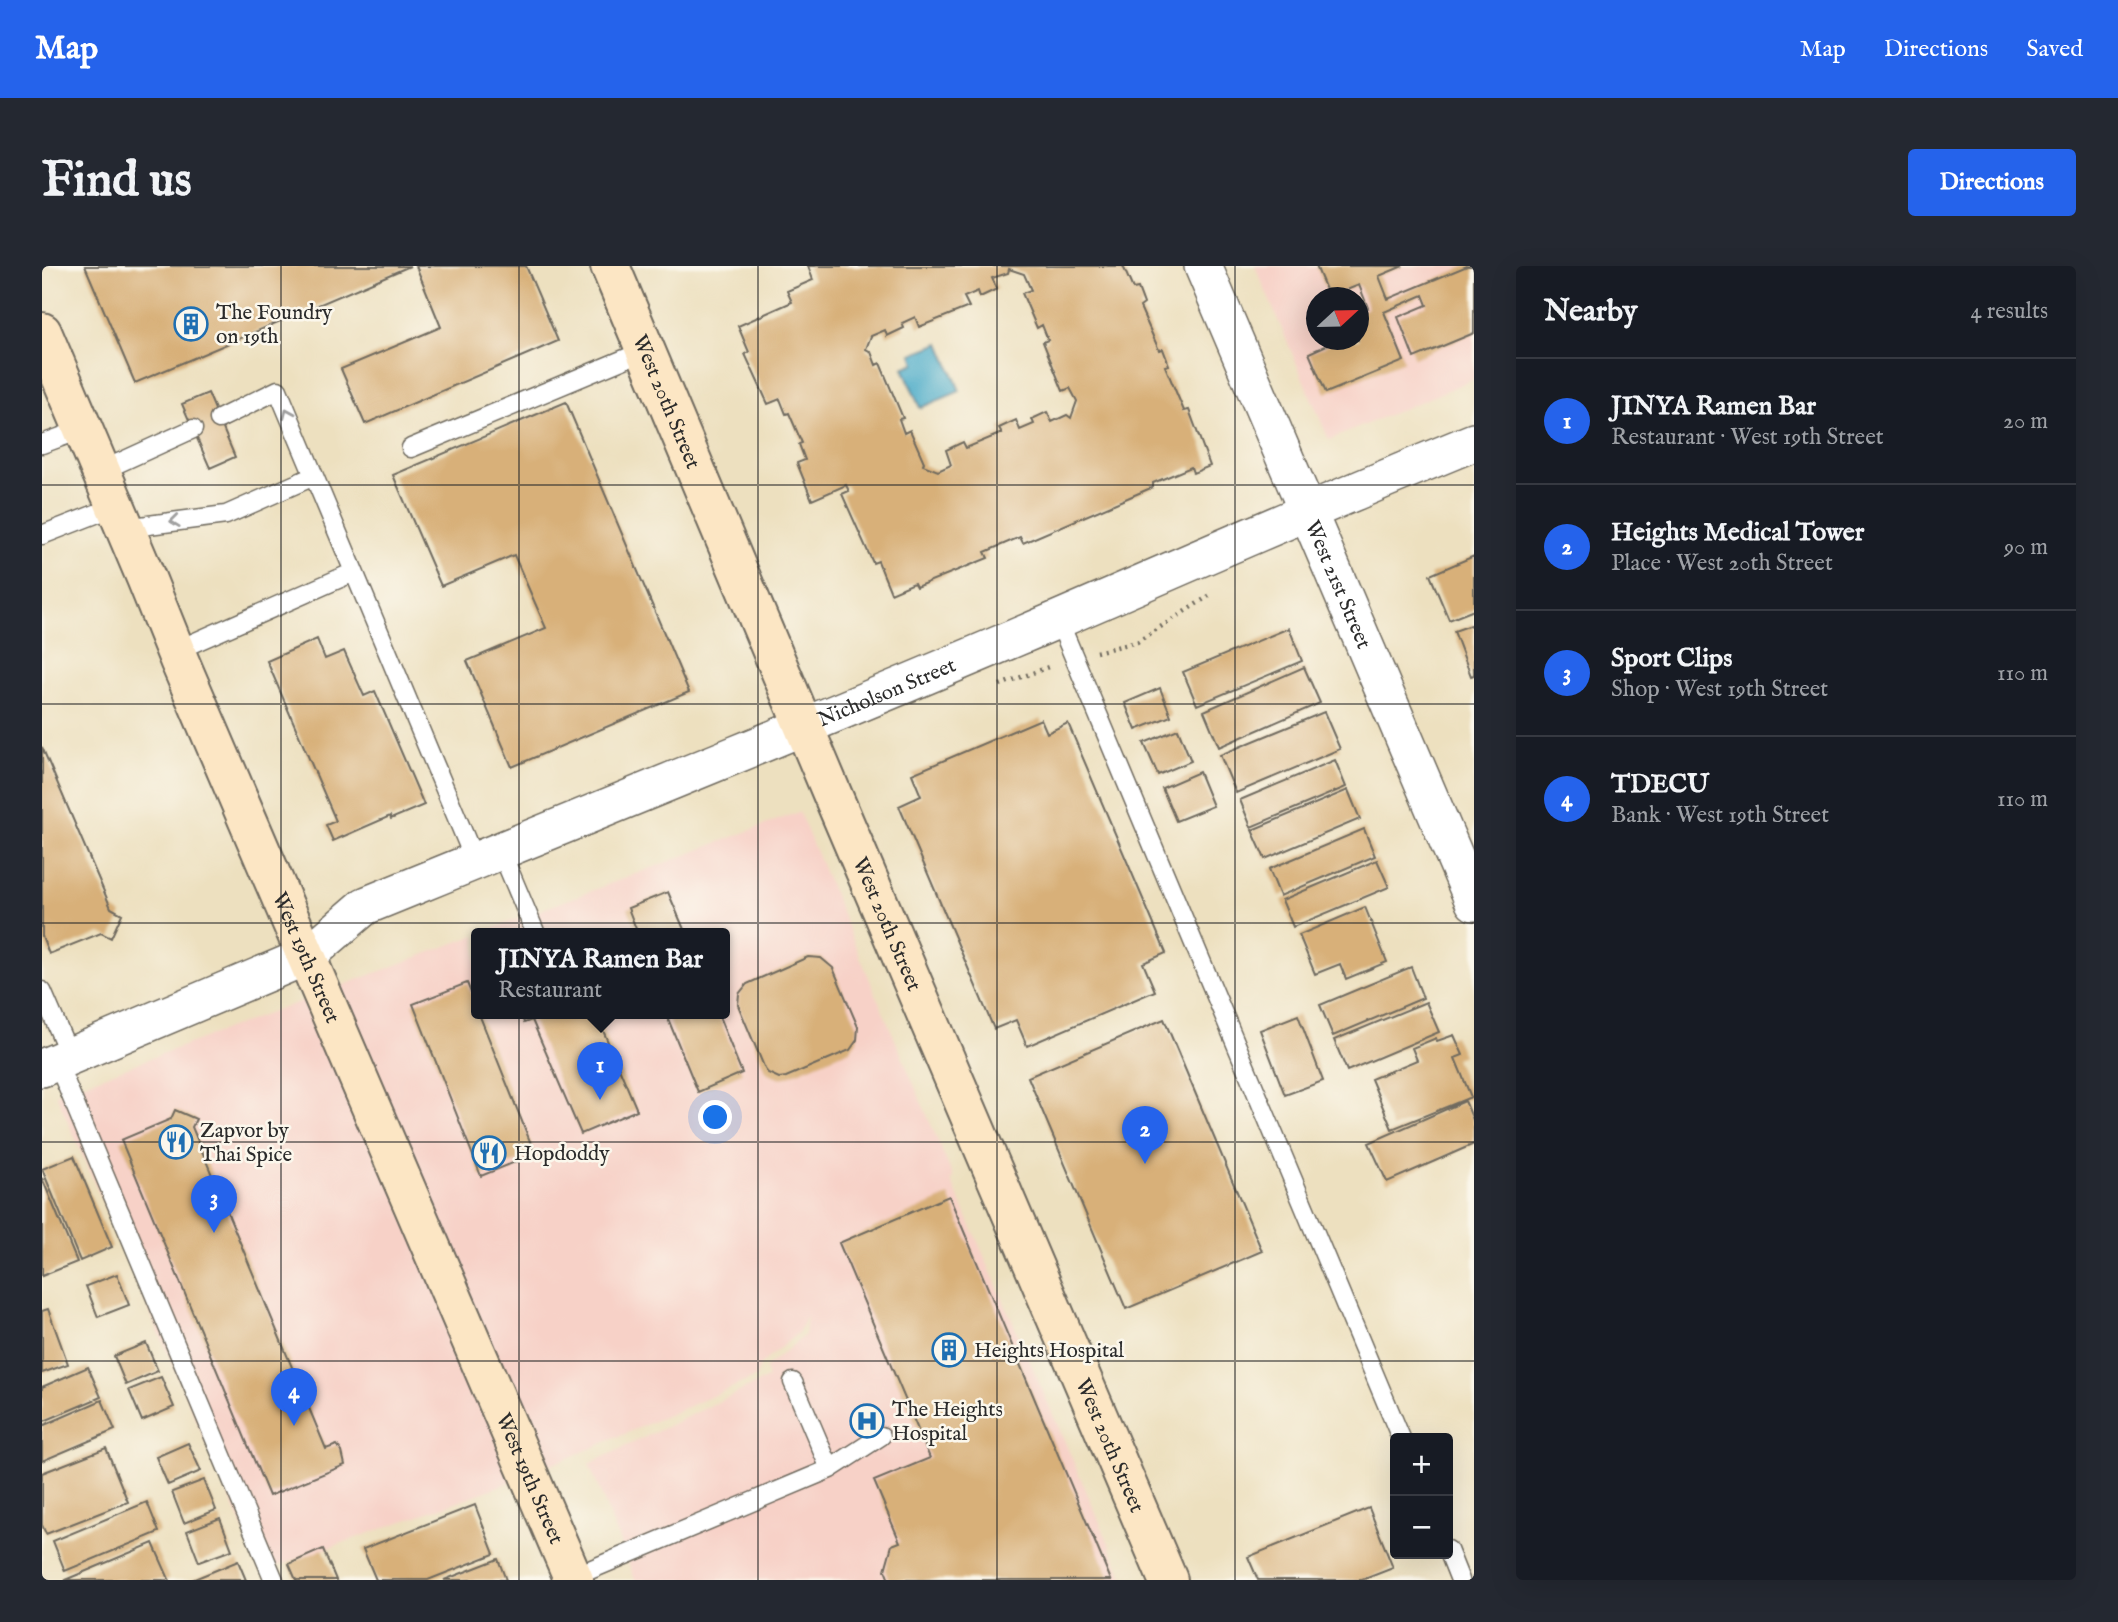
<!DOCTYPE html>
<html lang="en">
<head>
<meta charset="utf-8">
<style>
  body { margin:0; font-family:"IM FELL English",serif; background:#242831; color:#f1f3f6 }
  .controls { position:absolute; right:21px; bottom:21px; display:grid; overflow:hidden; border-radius:7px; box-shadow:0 7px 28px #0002 }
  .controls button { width:63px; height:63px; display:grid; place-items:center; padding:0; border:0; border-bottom:2px solid #363941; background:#171b24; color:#f1f3f6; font:35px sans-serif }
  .compass { position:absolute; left:1264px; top:21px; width:63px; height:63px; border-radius:50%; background:#171b24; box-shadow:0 7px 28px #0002; rotate:68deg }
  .you { position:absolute; left:674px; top:852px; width:24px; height:24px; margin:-18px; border:5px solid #fff; border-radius:50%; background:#1a73e8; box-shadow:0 0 0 10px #1a73e833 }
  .badge { display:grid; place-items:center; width:46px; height:46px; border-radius:50%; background:#2563eb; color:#fff; font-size:23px; font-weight:700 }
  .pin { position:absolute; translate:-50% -58px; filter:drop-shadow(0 2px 4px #0008) }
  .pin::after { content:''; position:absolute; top:37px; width:24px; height:21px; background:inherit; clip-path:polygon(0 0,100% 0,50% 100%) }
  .popup { position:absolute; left:429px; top:662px; width:259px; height:91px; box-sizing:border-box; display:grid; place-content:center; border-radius:7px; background:#171b24; filter:drop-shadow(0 2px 5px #0005); font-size:23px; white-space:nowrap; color:#9ea1a6 }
  .popup b { font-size:26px; color:#f1f3f6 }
  .popup::after { content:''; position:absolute; left:50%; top:100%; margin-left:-14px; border:14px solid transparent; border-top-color:#171b24 }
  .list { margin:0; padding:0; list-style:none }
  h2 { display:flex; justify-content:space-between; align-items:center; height:91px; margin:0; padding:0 28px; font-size:30px }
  h2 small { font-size:23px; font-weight:400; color:#9ea1a6 }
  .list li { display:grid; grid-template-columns:46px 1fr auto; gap:21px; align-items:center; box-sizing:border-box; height:126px; padding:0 28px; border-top:2px solid #363941 }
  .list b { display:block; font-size:26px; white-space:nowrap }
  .list p { margin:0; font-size:23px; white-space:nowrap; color:#9ea1a6 }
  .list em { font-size:23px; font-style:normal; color:#9ea1a6 }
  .map { position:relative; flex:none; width:1432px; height:1314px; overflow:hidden; border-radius:7px }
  header { display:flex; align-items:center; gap:42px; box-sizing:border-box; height:98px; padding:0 35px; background:#2563eb; color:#fff }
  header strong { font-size:33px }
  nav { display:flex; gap:38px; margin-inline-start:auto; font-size:24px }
  .intro { display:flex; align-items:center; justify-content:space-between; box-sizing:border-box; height:168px; padding:0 42px }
  h1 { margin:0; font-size:49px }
  .button { padding:18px 32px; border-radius:7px; background:#2563eb; color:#fff; font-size:24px; font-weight:700 }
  main { display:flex; gap:42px; padding:0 42px }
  aside { flex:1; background:#171b24; border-radius:7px; box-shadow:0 7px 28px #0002 }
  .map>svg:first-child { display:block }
  .built { fill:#f7d1c7; fill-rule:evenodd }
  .water { fill:#49aac8; stroke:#3a6a7a; stroke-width:2 }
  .building { fill:#d8b079; fill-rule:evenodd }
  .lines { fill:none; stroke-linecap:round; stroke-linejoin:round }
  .lane-casing { stroke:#6f6a5f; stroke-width:21 }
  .street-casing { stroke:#6f6a5f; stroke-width:40 }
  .secondary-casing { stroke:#6f6a5f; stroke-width:42 }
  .path { stroke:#6f6a5f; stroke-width:4.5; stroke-dasharray:2 5; stroke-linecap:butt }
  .lane { stroke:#fff; stroke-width:18 }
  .street { stroke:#fff; stroke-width:37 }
  .secondary { stroke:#fce6c4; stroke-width:38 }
  .oneway { stroke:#a0a0a0 }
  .grid { fill:none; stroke:#2b2b2b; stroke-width:2; stroke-opacity:0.55 }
  .labels { text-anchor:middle; stroke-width:5; stroke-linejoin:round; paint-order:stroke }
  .poi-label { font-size:21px; fill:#2b2b2b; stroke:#fbf7ec; text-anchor:start }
  .street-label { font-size:21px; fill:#2b2b2b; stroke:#fbf7ec }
</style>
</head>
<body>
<header>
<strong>Map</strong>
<nav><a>Map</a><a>Directions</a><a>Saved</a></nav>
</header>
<div class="intro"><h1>Find us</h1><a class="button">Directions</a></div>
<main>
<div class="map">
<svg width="1432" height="1314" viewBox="0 0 1432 1314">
  <rect width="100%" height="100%" fill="#fbf7ec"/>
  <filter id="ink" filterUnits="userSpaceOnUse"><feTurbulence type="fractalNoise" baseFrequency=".0143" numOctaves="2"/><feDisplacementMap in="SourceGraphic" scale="14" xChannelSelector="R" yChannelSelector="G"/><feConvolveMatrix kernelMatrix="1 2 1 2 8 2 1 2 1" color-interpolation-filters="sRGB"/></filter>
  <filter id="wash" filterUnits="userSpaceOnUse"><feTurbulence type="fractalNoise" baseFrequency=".00686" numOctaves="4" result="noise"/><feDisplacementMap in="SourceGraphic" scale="28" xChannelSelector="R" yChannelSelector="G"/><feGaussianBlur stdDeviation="1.57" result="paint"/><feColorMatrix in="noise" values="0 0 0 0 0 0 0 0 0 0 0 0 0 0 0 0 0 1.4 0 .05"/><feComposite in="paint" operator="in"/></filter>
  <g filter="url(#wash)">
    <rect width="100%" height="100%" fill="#ede0bf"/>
    <path class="built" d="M1213,0h219v113l-145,61zM1274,32h42v42h-42z
      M757,546l155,367 -3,1 174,400h-490l-46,-116 179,-86 -3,-10 40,-33 2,-21 -9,19 -37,31 -5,13 -166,72 -98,40 -230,83 -206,-478 420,-159v79h248v-80h-246z"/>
    <path class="water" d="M898,77l20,48 -40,17 -17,-40 12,-5 -3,-9z"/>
    <g id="blocks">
      <path class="building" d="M43,0h325l-275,117z
        M374,0h110l32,75 -193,83 -24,-55 100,-42z
        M766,0h315l10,23 5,-1 6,16 -4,3 19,43 4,-1 6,16 -4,1 19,45 5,-1 21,56 -17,7 -2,-6 -38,16v4l-130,56 -3,-6 -35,15 3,6 -72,29 -2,-4 -23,10 -13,-32 -5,2 -31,-69 7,-3 -3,-6 -34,15 -15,-37 8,-3 -6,-16 3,-1 -13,-30 -3,1 -6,-15 -12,5 -23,-50 4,-2 -11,-26 54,-24 -5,-11 26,-11zM967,3l15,5 7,16 -9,3 15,35 5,-3 6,15 -5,2 20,49 7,-3 7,13 -6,17 -4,-3 -15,7 -5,-10 -15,7 2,5 -14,6 -4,-10 -17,8 3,5 -36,15 -3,-6 -17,8 5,15 -13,6 -15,-6 1,-3 -14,-32 -6,3 -5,-14 4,-1 -23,-55 -4,2 -5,-13 -5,-3 5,-13 14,-6 2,6 17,-8 -2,-5 13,-6 4,10 50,-20 -5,-10 14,-6 2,6 17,-8 -5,-11 16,-5z
        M1274,0h87l-24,10 9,23 79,-33h7v67l-60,25 -16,-41 29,-12 -4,-10 -39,17 20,49 -78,32 -17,-40 29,-13h20v-28l10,-4 -9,-23 -30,12z
        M166,127l27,64 -25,11 -28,-64z
        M524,136l123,290 -177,75 -45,-106 79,-33 -32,-73 -73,31 -48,-111z
        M1432,290v54l-25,10 -19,-45z
        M1432,358v51l-3,1 -17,-45z
        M1247,362l13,33 -105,44 -14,-33z
        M275,373l8,20 19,-8 20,45 11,-5 49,114 -33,14 -1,-3 -57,25 -7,-16 10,-4 -69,-160z
        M1262,401l16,36 -101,44 -15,-36z
        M1118,422l11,28 -35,14 -11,-27z
        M1282,446l16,37 -104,44 -16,-38z
        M999,453l6,14 21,-10 98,230 -23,10 12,28 -128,55 -11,-26 -22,9 -95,-223 22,-10 -9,-22z
        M1136,463l13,32 -33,14 -14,-32z
        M0,481l69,161 11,6 -11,24 -10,-5 -52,21 -7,-18z
        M1293,494l11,27 -95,40 -11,-27z
        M1157,506l14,34 -37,15 -14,-33z
        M1306,524l12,29 -95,40 -13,-29z
        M1322,563l11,27 -95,40 -11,-27z
        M1335,594l12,27 -96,40 -11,-27z
        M626,626l18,42h-48l-10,-26z
        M1323,641l22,55 -41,17 -6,-15 -25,10 -16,-39z
        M766,691l13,1 12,10 25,59 -1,13 -7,10 -64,27 -7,1 -11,-5 -3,-4 -27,-64 1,-11 8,-10z
        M1369,701l12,31 -90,38 -13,-31z
        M425,717l9,22v9h3l56,140 -54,22 -68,-172z
        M1384,736l13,30 -92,39 -13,-31z
        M479,748h75l41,96 -56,24 -49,-114 -8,3z
        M624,748h52l24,59 -44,19z
        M1256,749l25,66 -38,14 -25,-65z
        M1122,753l98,232 -136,58 -98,-232z
        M1412,769l9,20 -8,3 16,39 -79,32 -21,-50 46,-19 -5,-12 24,-10 1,3z
        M1423,835l9,21v22l-87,38 -18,-39z
        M133,844l21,9 -4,8 134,322 11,-4 5,7 3,13 -76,31 -148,-356 50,-21z
        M32,890l38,91 -32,14 -38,-92z
        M0,912l35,84 -35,14z
        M907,930l162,384h-222l-4,-10 7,-25 8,-3 -26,-61 56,-23 -91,-215z
        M75,1008l12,31 -31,12 -12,-31z
        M6,1043l20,55 -26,9v-62z
        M104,1077l12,28 -32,14 -12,-29z
        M46,1101l13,30 -59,25v-35z
        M119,1111l13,30 -32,14 -13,-31z
        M60,1134l13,30 -73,31v-35z
        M146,1177l13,28 -33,14 -12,-28z
        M64,1182l22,54 -82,32 -4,-9v-52z
        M162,1214l12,30 -32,13 -12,-31z
        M105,1236l12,30 -94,39 -12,-30z
        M433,1239l19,49 -66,26h-52l-13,-31z
        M1327,1242l24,60 -31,12h-104l-10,-23z
        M178,1252l12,32 -33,12 -12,-31z
        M111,1277l16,36 -2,1h-102z
        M281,1283l13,31h-40l-7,-16z
        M456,1293l8,21h-62z
        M196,1295l8,19h-54z"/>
    </g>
  </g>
  <g filter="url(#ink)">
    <use href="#blocks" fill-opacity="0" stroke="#6f6a5f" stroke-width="2"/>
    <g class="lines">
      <defs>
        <path id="lane" d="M177,153l59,-29 36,86
          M0,178l41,-15
          M369,182l235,-98
          M59,205l92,-42
          M83,262l101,-13 88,-39 161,385
          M0,269l74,-29
          M1016,353l343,819
          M133,385l179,-79
          M459,585l35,83
          M0,725l28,65
          M15,796l217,518
          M751,1116l37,87
          M1406,1284l12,30
          M531,1311l257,-108 51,-33"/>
        <g id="street">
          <path id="s1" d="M1161,0l271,636"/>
          <path id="s2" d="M0,802l265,-112 58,-50c231,-94 463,-188 692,-286 139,-60 277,-121 417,-178"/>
        </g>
        <g id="secondary">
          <path id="s3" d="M568,0l223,530 335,784"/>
          <path id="s4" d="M0,66l104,246 33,82 395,920"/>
        </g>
      </defs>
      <use href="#lane" class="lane-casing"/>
      <use href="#street" class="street-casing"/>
      <use href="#secondary" class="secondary-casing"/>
      <path class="path" d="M1054,386l41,-10 75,-48
        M958,419l51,-19"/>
      <use href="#lane" class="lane"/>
      <use href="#street" class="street"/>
      <use href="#secondary" class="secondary"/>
    </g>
    <defs><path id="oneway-chevron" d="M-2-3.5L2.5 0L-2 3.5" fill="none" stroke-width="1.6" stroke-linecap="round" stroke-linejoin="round" transform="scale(1.75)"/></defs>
    <g class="oneway">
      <use href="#oneway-chevron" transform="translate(246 147) rotate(-113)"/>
      <use href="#oneway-chevron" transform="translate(133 255) rotate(173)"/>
    </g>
  </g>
  <path class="grid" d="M239,0v1314M477,0v1314M716,0v1314M955,0v1314M1193,0v1314M0,219h1432M0,438h1432M0,657h1432M0,876h1432M0,1095h1432"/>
  <defs>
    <symbol id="building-ring" viewBox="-11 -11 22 22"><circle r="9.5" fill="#fbf7ec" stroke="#1f6fb2" stroke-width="1.5"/><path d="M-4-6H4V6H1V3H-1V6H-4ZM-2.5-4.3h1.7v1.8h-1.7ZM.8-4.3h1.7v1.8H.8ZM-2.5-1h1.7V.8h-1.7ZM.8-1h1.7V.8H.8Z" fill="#1f6fb2"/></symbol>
    <symbol id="restaurant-ring" viewBox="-11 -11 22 22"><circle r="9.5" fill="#fbf7ec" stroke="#1f6fb2" stroke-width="1.5"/><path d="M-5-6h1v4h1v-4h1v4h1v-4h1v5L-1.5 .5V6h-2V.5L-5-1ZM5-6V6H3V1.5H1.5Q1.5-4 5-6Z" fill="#1f6fb2"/></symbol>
    <symbol id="hospital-ring" viewBox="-11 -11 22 22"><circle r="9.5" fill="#fbf7ec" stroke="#1f6fb2" stroke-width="1.5"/><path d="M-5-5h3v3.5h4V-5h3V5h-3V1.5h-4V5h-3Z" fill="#1f6fb2"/></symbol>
  </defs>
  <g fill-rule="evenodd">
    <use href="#building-ring" x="130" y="39" width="38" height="38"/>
    <use href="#restaurant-ring" x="115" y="857" width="38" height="38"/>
    <use href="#restaurant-ring" x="428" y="868" width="38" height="38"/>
    <use href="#building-ring" x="888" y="1065" width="38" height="38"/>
    <use href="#hospital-ring" x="806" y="1136" width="38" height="38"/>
  </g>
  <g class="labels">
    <g class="poi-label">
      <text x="174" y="53">The Foundry<tspan x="174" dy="24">on 19th</tspan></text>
      <text x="158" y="871">Zapvor by<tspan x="158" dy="24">Thai Spice</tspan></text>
      <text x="472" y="894">Hopdoddy</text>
      <text x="932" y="1091">Heights Hospital</text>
      <text x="850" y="1150">The Heights<tspan x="850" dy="24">Hospital</tspan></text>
    </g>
    <g class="street-label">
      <text dy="7" stroke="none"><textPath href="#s3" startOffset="147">West 20th Street</textPath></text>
      <text dy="7" stroke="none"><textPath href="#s1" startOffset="346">West 21st Street</textPath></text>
      <text dy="7" stroke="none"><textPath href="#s2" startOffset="928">Nicholson Street</textPath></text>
      <text dy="7" stroke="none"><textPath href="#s3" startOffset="714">West 20th Street</textPath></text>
      <text dy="7" stroke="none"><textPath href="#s4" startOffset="679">West 19th Street</textPath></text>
      <text dy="7" stroke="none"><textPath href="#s3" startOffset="1281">West 20th Street</textPath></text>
      <text dy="7" stroke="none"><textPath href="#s4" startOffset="1246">West 19th Street</textPath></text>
    </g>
  </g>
</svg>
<div class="controls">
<button>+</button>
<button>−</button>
</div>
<svg class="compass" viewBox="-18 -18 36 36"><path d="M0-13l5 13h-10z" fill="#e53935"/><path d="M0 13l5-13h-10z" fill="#9ea1a6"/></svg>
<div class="you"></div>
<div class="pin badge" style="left:558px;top:834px">1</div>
<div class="popup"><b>JINYA Ramen Bar</b>Restaurant</div>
<div class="pin badge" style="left:1103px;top:898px">2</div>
<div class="pin badge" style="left:172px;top:967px">3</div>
<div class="pin badge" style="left:252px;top:1160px">4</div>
</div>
<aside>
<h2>Nearby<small>4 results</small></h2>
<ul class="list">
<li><span class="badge">1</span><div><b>JINYA Ramen Bar</b><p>Restaurant · West 19th Street</p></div><em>20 m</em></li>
<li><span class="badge">2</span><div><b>Heights Medical Tower</b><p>Place · West 20th Street</p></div><em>90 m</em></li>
<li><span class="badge">3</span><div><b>Sport Clips</b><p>Shop · West 19th Street</p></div><em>110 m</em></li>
<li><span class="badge">4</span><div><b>TDECU</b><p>Bank · West 19th Street</p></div><em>110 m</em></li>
</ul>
</aside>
</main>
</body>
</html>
